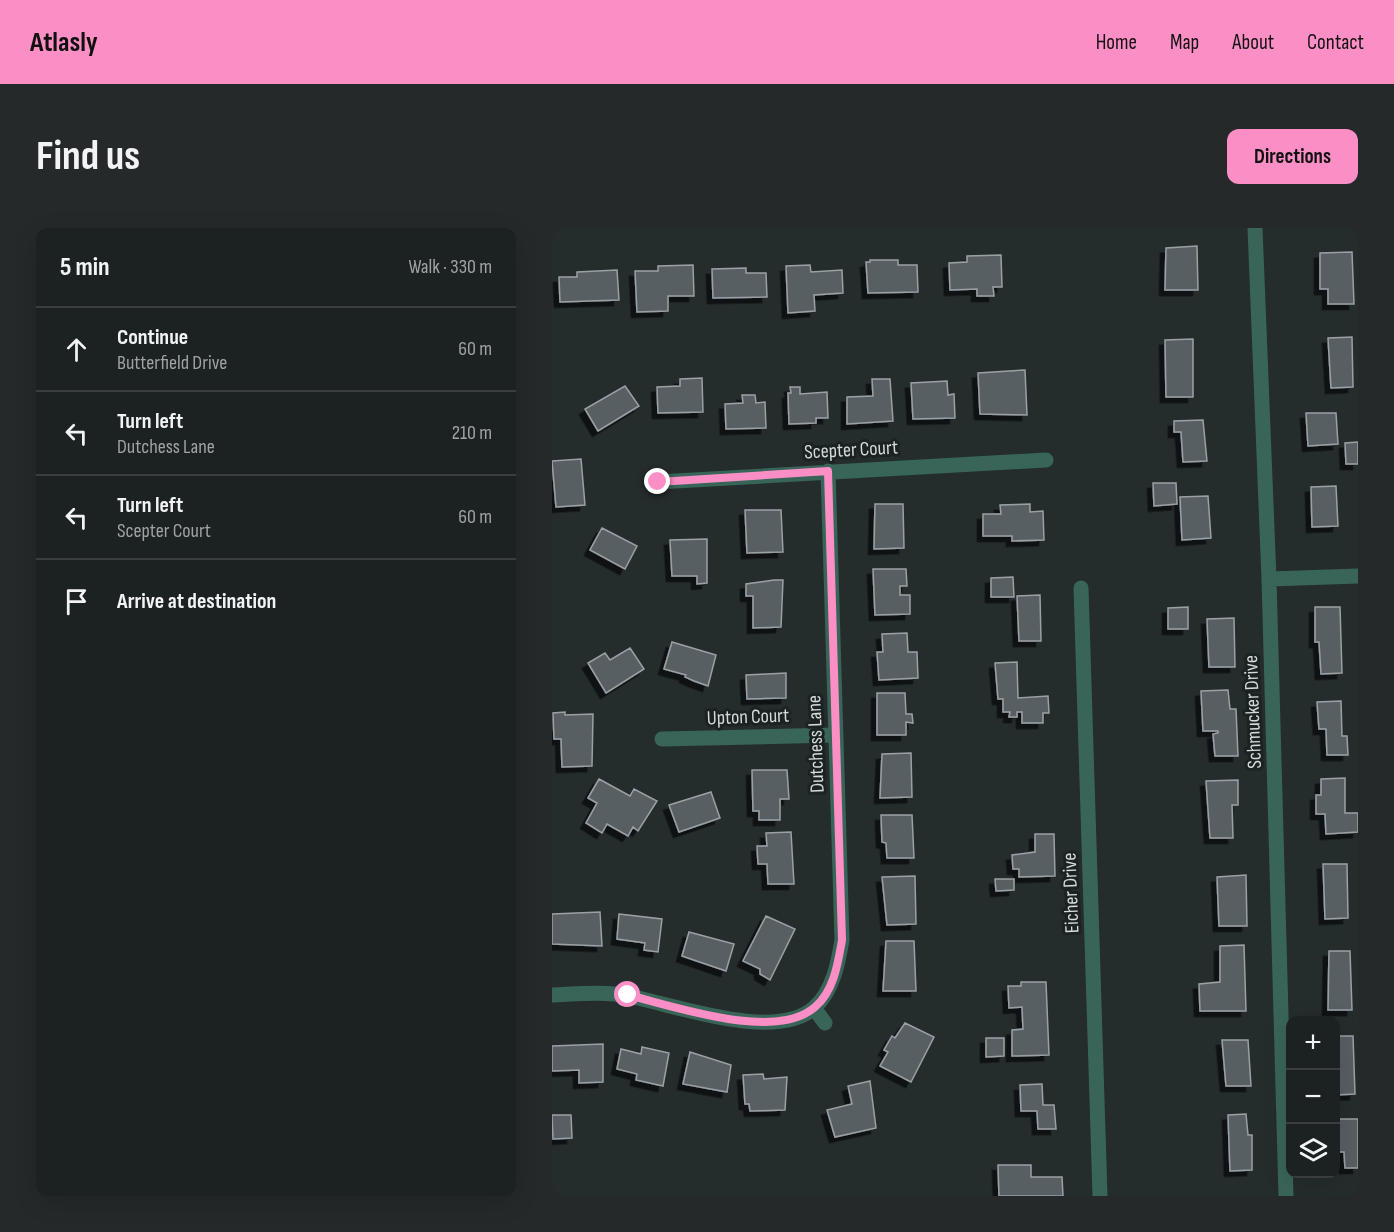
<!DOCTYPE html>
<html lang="en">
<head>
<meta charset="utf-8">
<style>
  body { margin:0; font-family:"Sofia Sans Condensed",sans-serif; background:#25292a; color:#f1f3f6 }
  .controls { position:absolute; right:18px; bottom:18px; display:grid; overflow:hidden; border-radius:12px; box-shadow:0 6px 24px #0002 }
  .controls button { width:54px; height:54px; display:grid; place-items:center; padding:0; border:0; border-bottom:2px solid #3a3e3f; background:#1c2121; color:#f1f3f6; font:30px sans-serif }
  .stop { position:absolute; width:18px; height:18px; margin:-14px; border:4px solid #fb8fc5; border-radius:50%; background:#fff }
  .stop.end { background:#fb8fc5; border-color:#fff; box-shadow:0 2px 6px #0008 }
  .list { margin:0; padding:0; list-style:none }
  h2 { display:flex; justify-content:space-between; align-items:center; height:78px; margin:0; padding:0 24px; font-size:26px }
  h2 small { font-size:20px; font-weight:400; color:#a0a3a5 }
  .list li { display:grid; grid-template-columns:39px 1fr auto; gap:18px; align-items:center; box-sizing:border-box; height:84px; padding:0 24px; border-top:2px solid #3a3e3f }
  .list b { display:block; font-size:22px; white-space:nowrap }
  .list p { margin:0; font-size:20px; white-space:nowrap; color:#a0a3a5 }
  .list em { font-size:20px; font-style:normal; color:#a0a3a5 }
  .icon { flex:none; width:33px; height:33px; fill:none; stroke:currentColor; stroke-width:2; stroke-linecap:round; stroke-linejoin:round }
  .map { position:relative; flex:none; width:806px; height:968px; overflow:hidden; border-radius:12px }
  header { display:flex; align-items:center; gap:36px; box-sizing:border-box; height:84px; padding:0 30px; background:#fb8fc5; color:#111 }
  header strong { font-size:28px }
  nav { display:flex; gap:33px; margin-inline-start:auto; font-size:21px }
  .intro { display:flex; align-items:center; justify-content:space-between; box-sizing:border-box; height:144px; padding:0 36px }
  h1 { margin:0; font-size:42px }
  .button { padding:15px 27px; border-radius:12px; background:#fb8fc5; color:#111; font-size:21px; font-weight:700 }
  main { display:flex; gap:36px; padding:0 36px }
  aside { flex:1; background:#1c2121; border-radius:12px; box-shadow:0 6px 24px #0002 }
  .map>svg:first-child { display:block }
  .building { fill:#595f63; stroke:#9aa1a5; stroke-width:1.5; filter:url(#shadow) }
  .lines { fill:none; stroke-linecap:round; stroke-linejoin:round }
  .street { stroke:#396558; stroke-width:15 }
  .route { stroke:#fb8fc5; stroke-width:8 }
  .labels { text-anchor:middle; stroke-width:6; stroke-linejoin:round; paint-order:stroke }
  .street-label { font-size:20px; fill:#d4d9d9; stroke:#1b2223 }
</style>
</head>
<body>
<header>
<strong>Atlasly</strong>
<nav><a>Home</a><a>Map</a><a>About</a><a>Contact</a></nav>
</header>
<div class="intro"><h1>Find us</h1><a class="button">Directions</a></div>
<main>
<aside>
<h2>5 min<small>Walk · 330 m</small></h2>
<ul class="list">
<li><svg class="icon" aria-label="ahead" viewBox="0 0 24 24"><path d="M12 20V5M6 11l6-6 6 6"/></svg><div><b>Continue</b><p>Butterfield Drive</p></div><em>60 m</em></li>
<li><svg class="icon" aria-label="left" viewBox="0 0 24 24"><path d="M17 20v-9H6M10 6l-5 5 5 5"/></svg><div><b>Turn left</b><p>Dutchess Lane</p></div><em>210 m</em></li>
<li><svg class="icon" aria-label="left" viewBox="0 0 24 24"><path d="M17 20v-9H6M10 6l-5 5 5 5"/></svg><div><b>Turn left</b><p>Scepter Court</p></div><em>60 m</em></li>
<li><svg class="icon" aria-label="arrive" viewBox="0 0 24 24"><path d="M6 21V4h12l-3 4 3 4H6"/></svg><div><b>Arrive at destination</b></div></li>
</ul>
</aside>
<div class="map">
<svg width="806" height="968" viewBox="0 0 806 968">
  <defs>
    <filter id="shadow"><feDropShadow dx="-5.5" dy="5.5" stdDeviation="0" flood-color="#0009"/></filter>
  </defs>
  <rect width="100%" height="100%" fill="#252c2c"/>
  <path class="building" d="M645,18l1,44h-33l1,-42z
    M800,24l2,52h-26v-15h-8v-36z
    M449,27l1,32h-9l1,9h-17v-7l-27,1 -1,-27 18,-1v-6z
    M318,32h28v5h19l1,27 -50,1 -2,-31h4z
    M141,37l1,31h-26v15l-31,1 -2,-41h23v-5z
    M258,37l1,7 31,-2 1,23 -29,2 1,16 -27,2 -2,-47z
    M194,40v5h20l1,24 -54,1 -1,-29z
    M65,42l2,30 -59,2 -1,-25h18v-5z
    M800,109l1,50 -22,1 -3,-50z
    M641,111v58h-27l-1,-57z
    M473,142l2,45 -47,-1 -2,-41z
    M150,150l1,34 -45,1 -1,-26 23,-1v-7z
    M320,151h18l3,42 -46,3v-27l26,-1z
    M395,153l1,14 6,-1 1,24 -42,1 -2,-36z
    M73,158l14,20 -41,25 -13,-22z
    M238,159h10v7l27,-2 1,26h-12v5l-27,1 -1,-31h3z
    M190,167h13l1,8 9,-1 1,26 -40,1 -1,-25 18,-1z
    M754,185h30l2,31 -30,2z
    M651,192l4,41 -24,1 -2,-30h-7v-11z
    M806,214v22h-12l-1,-21z
    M29,231l4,46 -29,2 -4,-46z
    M601,255h23l1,21 -23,2z
    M784,258l2,40 -26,1 -1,-40z
    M656,268l3,42 -29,2 -2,-43z
    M323,276h28l1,44 -30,1z
    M478,276v8l13,-1 1,29 -32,1v-5h-29v-22h18l-1,-9z
    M193,282h36l2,42 -36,1z
    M50,300l35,18 -12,23 -35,-19z
    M155,311v44l-10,1v-8h-25l-2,-36z
    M321,341h33l1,17h-7v9h10v19l-35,1z
    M461,349l1,20h-23v-19z
    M222,352h9l-2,47 -28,1v-32h-7v-12z
    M488,367l1,46h-22l-2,-45z
    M636,379v22h-20v-21z
    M763,379h25l2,66 -21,1 -2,-32h-4z
    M682,390l1,49h-26l-2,-48z
    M355,405l1,19h9l1,26 -39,2 -2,-28h6l-1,-18z
    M120,414l44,13 -8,31 -14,-5 -9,-4 1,-2 -22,-6z
    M78,420l14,21 -38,24 -18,-30 17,-10 5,7z
    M465,434l1,36 30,-2 1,17h-6v10h-21v-11h-5v5h-8l1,-5h-7v-13h-5l-3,-36z
    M234,445v25l-39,1 -1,-24z
    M676,462l2,19h6l2,47h-23l-2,-22 5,-1v-2h-15l-2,-40z
    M325,465h28l1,21h6l1,9 -7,-1v13h-29z
    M789,473l1,35h5l1,19h-21l-1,-26h-7l-2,-27z
    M13,484v3l28,-1 -1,52 -30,1 -1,-28h-7l-1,-26z
    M359,525l1,44 -32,1 2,-44z
    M200,542h35l2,29h-9v21h-21v-9h-6z
    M793,550v35h13v19l-32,2 -1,-20h-9v-19h5v-16z
    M47,551l31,17 4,-7 23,12 -19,30 -5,-4 -5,9 -21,-12 -5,9 -16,-10 11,-20 -9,-5z
    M686,552v25h-6l1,33h-23l-4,-57z
    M159,564l9,26 -41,14 -10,-27z
    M329,587h31l2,43h-27l-1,-15 -4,-1z
    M239,604l3,52h-26l-1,-20h-9l-1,-18h10l-1,-13z
    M483,606h19l1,42 -36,1v-8h-6l-1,-14 23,-3z
    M771,636h24l1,54 -23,1z
    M694,647l1,51h-28l-2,-49z
    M363,648l1,48 -29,1 -5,-48z
    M443,651h19v11l-18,1z
    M48,684l2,34 -50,-2v-30z
    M67,686l43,5 -4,33 -14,-2 1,-7 -28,-4z
    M214,688l29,13 -25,51 -10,-6v-5l-17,-8z
    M137,704l45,12 -8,27 -44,-15z
    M334,713h28l2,50h-33z
    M692,717l2,66h-46l-1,-27 21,-2v-36z
    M777,723h21l2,59h-24z
    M469,754h25l3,73 -37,1v-26l11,-1 -1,-22 -13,1 -1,-22h13z
    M353,795l29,14 -23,45 -31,-16 8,-14 -4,-2 8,-14 3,2z
    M784,808h17l2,58 -19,1z
    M434,810h18v18l-18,1z
    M670,812h26l3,46h-25z
    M51,816v38l-24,1v-13l-27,1v-25z
    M90,819l27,6 -6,33 -27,-6 1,-6 -20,-5 4,-20 20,5z
    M138,824l41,13 -4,27 -44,-8z
    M211,846l1,5 23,-2 -2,33 -35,1 -1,-7h-4l-2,-29z
    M318,853l6,47 -41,9 -8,-27 25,-6 -4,-18z
    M490,856l1,21h11l2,24h-18l-1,-18h-16l-1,-26z
    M694,886l2,21h4v35l-22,1 -2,-56z
    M0,887h19l1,23 -19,1z
    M784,891h22v49h-13l-1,-16h-8z
    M446,937h33v12h31l1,19h-64z"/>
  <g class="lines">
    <path class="street" d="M703,0l14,351 17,617
      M106,254l388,-22
      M717,351l89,-3
      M529,360l19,608
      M110,511l174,-4
      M0,767c25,-1 52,-4 77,1 46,9 148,47 186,11 18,-17 23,-43 27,-67l-14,-469
      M262,780l11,15"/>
  </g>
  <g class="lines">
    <path class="route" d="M76,767c45,11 148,47 187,12 19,-16 23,-44 27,-67l-14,-469 -170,11"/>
  </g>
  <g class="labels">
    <g class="street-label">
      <text transform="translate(299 221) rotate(-3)" y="7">Scepter Court</text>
      <text transform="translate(700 484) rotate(-92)" y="7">Schmucker Drive</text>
      <text transform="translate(196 488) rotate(-2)" y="7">Upton Court</text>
      <text transform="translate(263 516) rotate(-92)" y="7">Dutchess Lane</text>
      <text transform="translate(518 665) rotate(-92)" y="7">Eicher Drive</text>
    </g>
  </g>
</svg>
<div class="controls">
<button>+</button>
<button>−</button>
<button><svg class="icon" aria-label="layers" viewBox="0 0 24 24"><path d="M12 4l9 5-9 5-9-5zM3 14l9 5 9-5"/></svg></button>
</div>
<div class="stop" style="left:76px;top:767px"></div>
<div class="stop end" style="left:106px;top:254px"></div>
</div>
</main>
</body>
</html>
